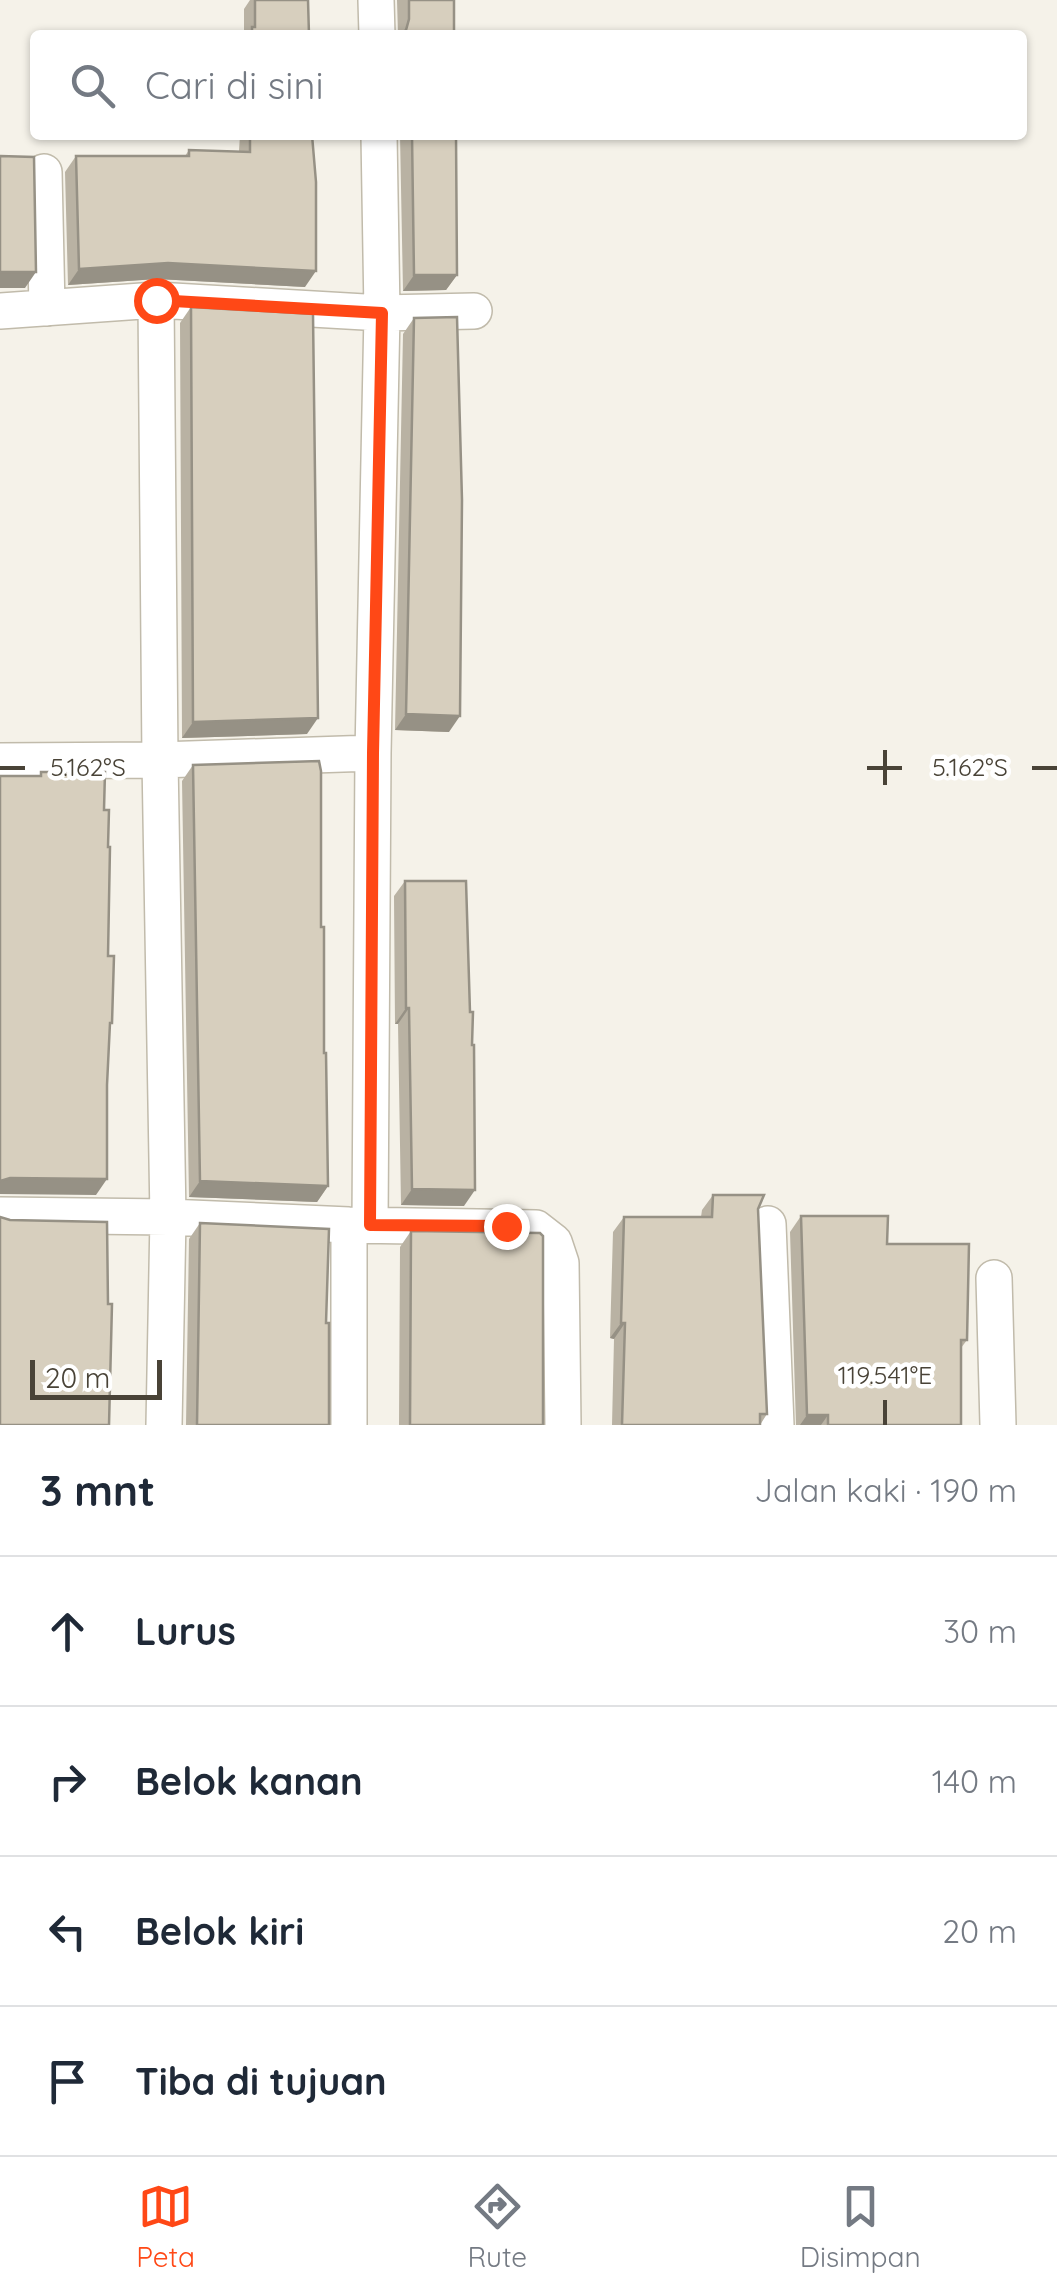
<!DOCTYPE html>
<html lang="id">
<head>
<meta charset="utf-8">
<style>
  body { margin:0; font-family:Quicksand,sans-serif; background:#f6f6f7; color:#1f2937 }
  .scale { position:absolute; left:30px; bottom:25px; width:132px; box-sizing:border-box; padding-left:10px; border:5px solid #494337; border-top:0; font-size:28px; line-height:35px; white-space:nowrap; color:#494337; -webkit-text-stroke:8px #fff; paint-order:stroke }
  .stop { position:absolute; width:30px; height:30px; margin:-22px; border:8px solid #ff4816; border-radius:50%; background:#fff }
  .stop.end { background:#ff4816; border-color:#fff; box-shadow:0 2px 10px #0008 }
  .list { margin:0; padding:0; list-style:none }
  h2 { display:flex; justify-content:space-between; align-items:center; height:130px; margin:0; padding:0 40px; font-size:42px }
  h2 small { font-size:32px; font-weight:400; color:#747a83 }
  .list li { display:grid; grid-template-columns:65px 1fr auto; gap:30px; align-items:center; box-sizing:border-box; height:150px; padding:0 40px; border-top:2px solid #e0e1e3 }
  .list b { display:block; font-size:38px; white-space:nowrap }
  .list em { font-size:32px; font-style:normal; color:#747a83 }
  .icon { flex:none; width:55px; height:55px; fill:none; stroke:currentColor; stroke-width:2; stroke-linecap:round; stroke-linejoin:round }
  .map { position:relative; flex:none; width:1057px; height:1425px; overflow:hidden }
  .search { position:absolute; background:#fff; box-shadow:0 2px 8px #0004; left:30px; right:30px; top:30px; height:110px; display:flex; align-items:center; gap:25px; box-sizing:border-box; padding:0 35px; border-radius:10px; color:#747a83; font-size:38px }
  .sheet { height:730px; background:#fff }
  nav { display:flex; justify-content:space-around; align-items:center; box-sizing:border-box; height:140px; border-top:2px solid #e0e1e3; background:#fff; font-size:28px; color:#747a83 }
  nav a { display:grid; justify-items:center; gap:5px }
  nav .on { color:#ff4816 }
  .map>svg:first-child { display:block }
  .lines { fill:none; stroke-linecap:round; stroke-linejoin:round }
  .street-casing { stroke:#c1bbab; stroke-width:38 }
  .street { stroke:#fff; stroke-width:35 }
  .wall { fill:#b9b2a3 }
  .shaded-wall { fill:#969185 }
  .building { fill:#d7cfbe; stroke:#969185; stroke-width:2.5 }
  .route { stroke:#ff4816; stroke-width:12 }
  .ticks { fill:none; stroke:#494337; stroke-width:4 }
  .ticks-label { font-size:25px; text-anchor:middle; fill:#494337; stroke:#fff; stroke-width:9; stroke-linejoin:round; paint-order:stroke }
</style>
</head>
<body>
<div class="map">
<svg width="1057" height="1425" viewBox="0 0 1057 1425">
  <rect width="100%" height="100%" fill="#f5f2e9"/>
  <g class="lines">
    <defs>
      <path id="street" d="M376,0l1,35
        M44,172l3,136
        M156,300l4,460 8,457 -4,208
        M0,311l156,-11 226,13 92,-2
        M0,761l160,-1 213,-7
        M0,1215l168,2 181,8 187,3 18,14 7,21 2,162
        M768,1224l8,201
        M349,1225v200
        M370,1225l3,-472 9,-440 -3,-178
        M994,1278l4,147"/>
    </defs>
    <use href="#street" class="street-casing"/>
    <use href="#street" class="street"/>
  </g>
  <path class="wall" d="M250,0h58l1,35h-65v-26z
    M397,0h57v35h-56z
    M240,135h72l-7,152 -148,-8 -89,6 -3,-113 11,-16h109l4,-6 50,1z
    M400,135h56l1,140 -11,15 -43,1z
    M191,307l116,427 -125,4 -2,-415z
    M414,318l35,414 -54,-2 8,-396z
    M193,765l128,162 7,259 -11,16 -128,-5 -7,-416z
    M405,881l59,325 -63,-1 -3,-181h-3l-1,-128z
    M713,1195l45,14 9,205 -7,11h-148l2,-86 -4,-1 3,-106 11,-15h77l1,-7z
    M801,1216l86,28 80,96 -6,8v77h-165l-6,-193z
    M200,1223l126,100 3,102h-143l3,-186z
    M411,1231l132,194h-144l1,-178z"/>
  <path class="shaded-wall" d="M168,263l148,8 -11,16 -148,-8 -89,6 11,-16z
    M0,272h36l-11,16h-25z
    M414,275h43l-11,15 -43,1z
    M406,714l54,2 -11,16 -54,-2z
    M318,718l-11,16 -125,4 11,-16z
    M406,1008h3l-11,16h-3z
    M10,1178l97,1 -11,16 -96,-1v-13z
    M200,1181l128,5 -11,16 -128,-5z
    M412,1189l63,1 -11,16 -63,-1z
    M621,1323h4l-11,16 -4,-1z
    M807,1415h21l-7,10h-21z"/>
  <path class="building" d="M255,0h53l1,35h-57v-8h3z
    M409,0h45v35h-54l6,-5 3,-11z
    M250,135h62l4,47v89l-148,-8 -89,6 -3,-113h113v-6l61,2z
    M412,135h44l1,140h-43z
    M0,156l34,1 2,115h-36z
    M191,307l122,7 5,404 -125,4z
    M457,317l5,183 -2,216 -54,-2 8,-396z
    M319,761l2,10v156h3v126h2l2,133 -128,-5 -7,-416z
    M41,772h64l-1,38h5l-1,37h2l-2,109h6l-2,67h-2l-3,62v94l-97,-1 -10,3v-405h41z
    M405,881h61l4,131h3l-1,33h2l1,145 -63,-1 -3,-181h-3z
    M713,1195h51l-6,14 9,205h-7v11h-138l3,-102h-4l3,-106h88z
    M801,1216h87l-1,28h82l-2,96h-6v85h-133v-10h-21z
    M0,1217l10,3 97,2 1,82h4l-3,121h-109z
    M200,1223l129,6 -3,94h3v102h-132z
    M411,1231l129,2 3,3v189h-133z"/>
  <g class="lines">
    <path class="route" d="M156,300l226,13 -9,440 -3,472 136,1"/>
  </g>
  <path class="ticks" d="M885,750v35M0,768h25M867,768h35M1032,768h25M885,1400v25"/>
  <g class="ticks-label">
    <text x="88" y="776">5.162°S</text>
    <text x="970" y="776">5.162°S</text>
    <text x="885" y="1384">119.541°E</text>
  </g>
</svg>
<div class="scale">20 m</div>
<div class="stop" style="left:156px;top:300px"></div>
<div class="stop end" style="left:506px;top:1226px"></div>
<div class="search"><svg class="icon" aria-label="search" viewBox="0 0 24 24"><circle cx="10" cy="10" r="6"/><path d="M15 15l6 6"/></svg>Cari di sini</div>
</div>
<section class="sheet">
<h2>3 mnt<small>Jalan kaki · 190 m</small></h2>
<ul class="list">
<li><svg class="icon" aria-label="ahead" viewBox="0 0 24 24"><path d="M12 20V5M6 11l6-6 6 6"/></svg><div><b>Lurus</b></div><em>30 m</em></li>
<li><svg class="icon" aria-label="right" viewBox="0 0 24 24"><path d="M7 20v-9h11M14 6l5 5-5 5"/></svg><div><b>Belok kanan</b></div><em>140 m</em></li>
<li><svg class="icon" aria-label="left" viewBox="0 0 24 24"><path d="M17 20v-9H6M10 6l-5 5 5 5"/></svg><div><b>Belok kiri</b></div><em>20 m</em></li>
<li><svg class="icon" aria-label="arrive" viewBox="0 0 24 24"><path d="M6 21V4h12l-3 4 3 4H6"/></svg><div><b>Tiba di tujuan</b></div></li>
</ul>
</section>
<nav>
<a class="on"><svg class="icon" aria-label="map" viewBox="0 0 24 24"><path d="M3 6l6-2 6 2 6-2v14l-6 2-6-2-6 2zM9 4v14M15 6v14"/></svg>Peta</a>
<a><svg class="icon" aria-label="directions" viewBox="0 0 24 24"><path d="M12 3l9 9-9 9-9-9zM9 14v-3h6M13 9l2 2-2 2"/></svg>Rute</a>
<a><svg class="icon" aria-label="saved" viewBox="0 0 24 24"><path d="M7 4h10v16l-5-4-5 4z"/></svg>Disimpan</a>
</nav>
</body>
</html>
